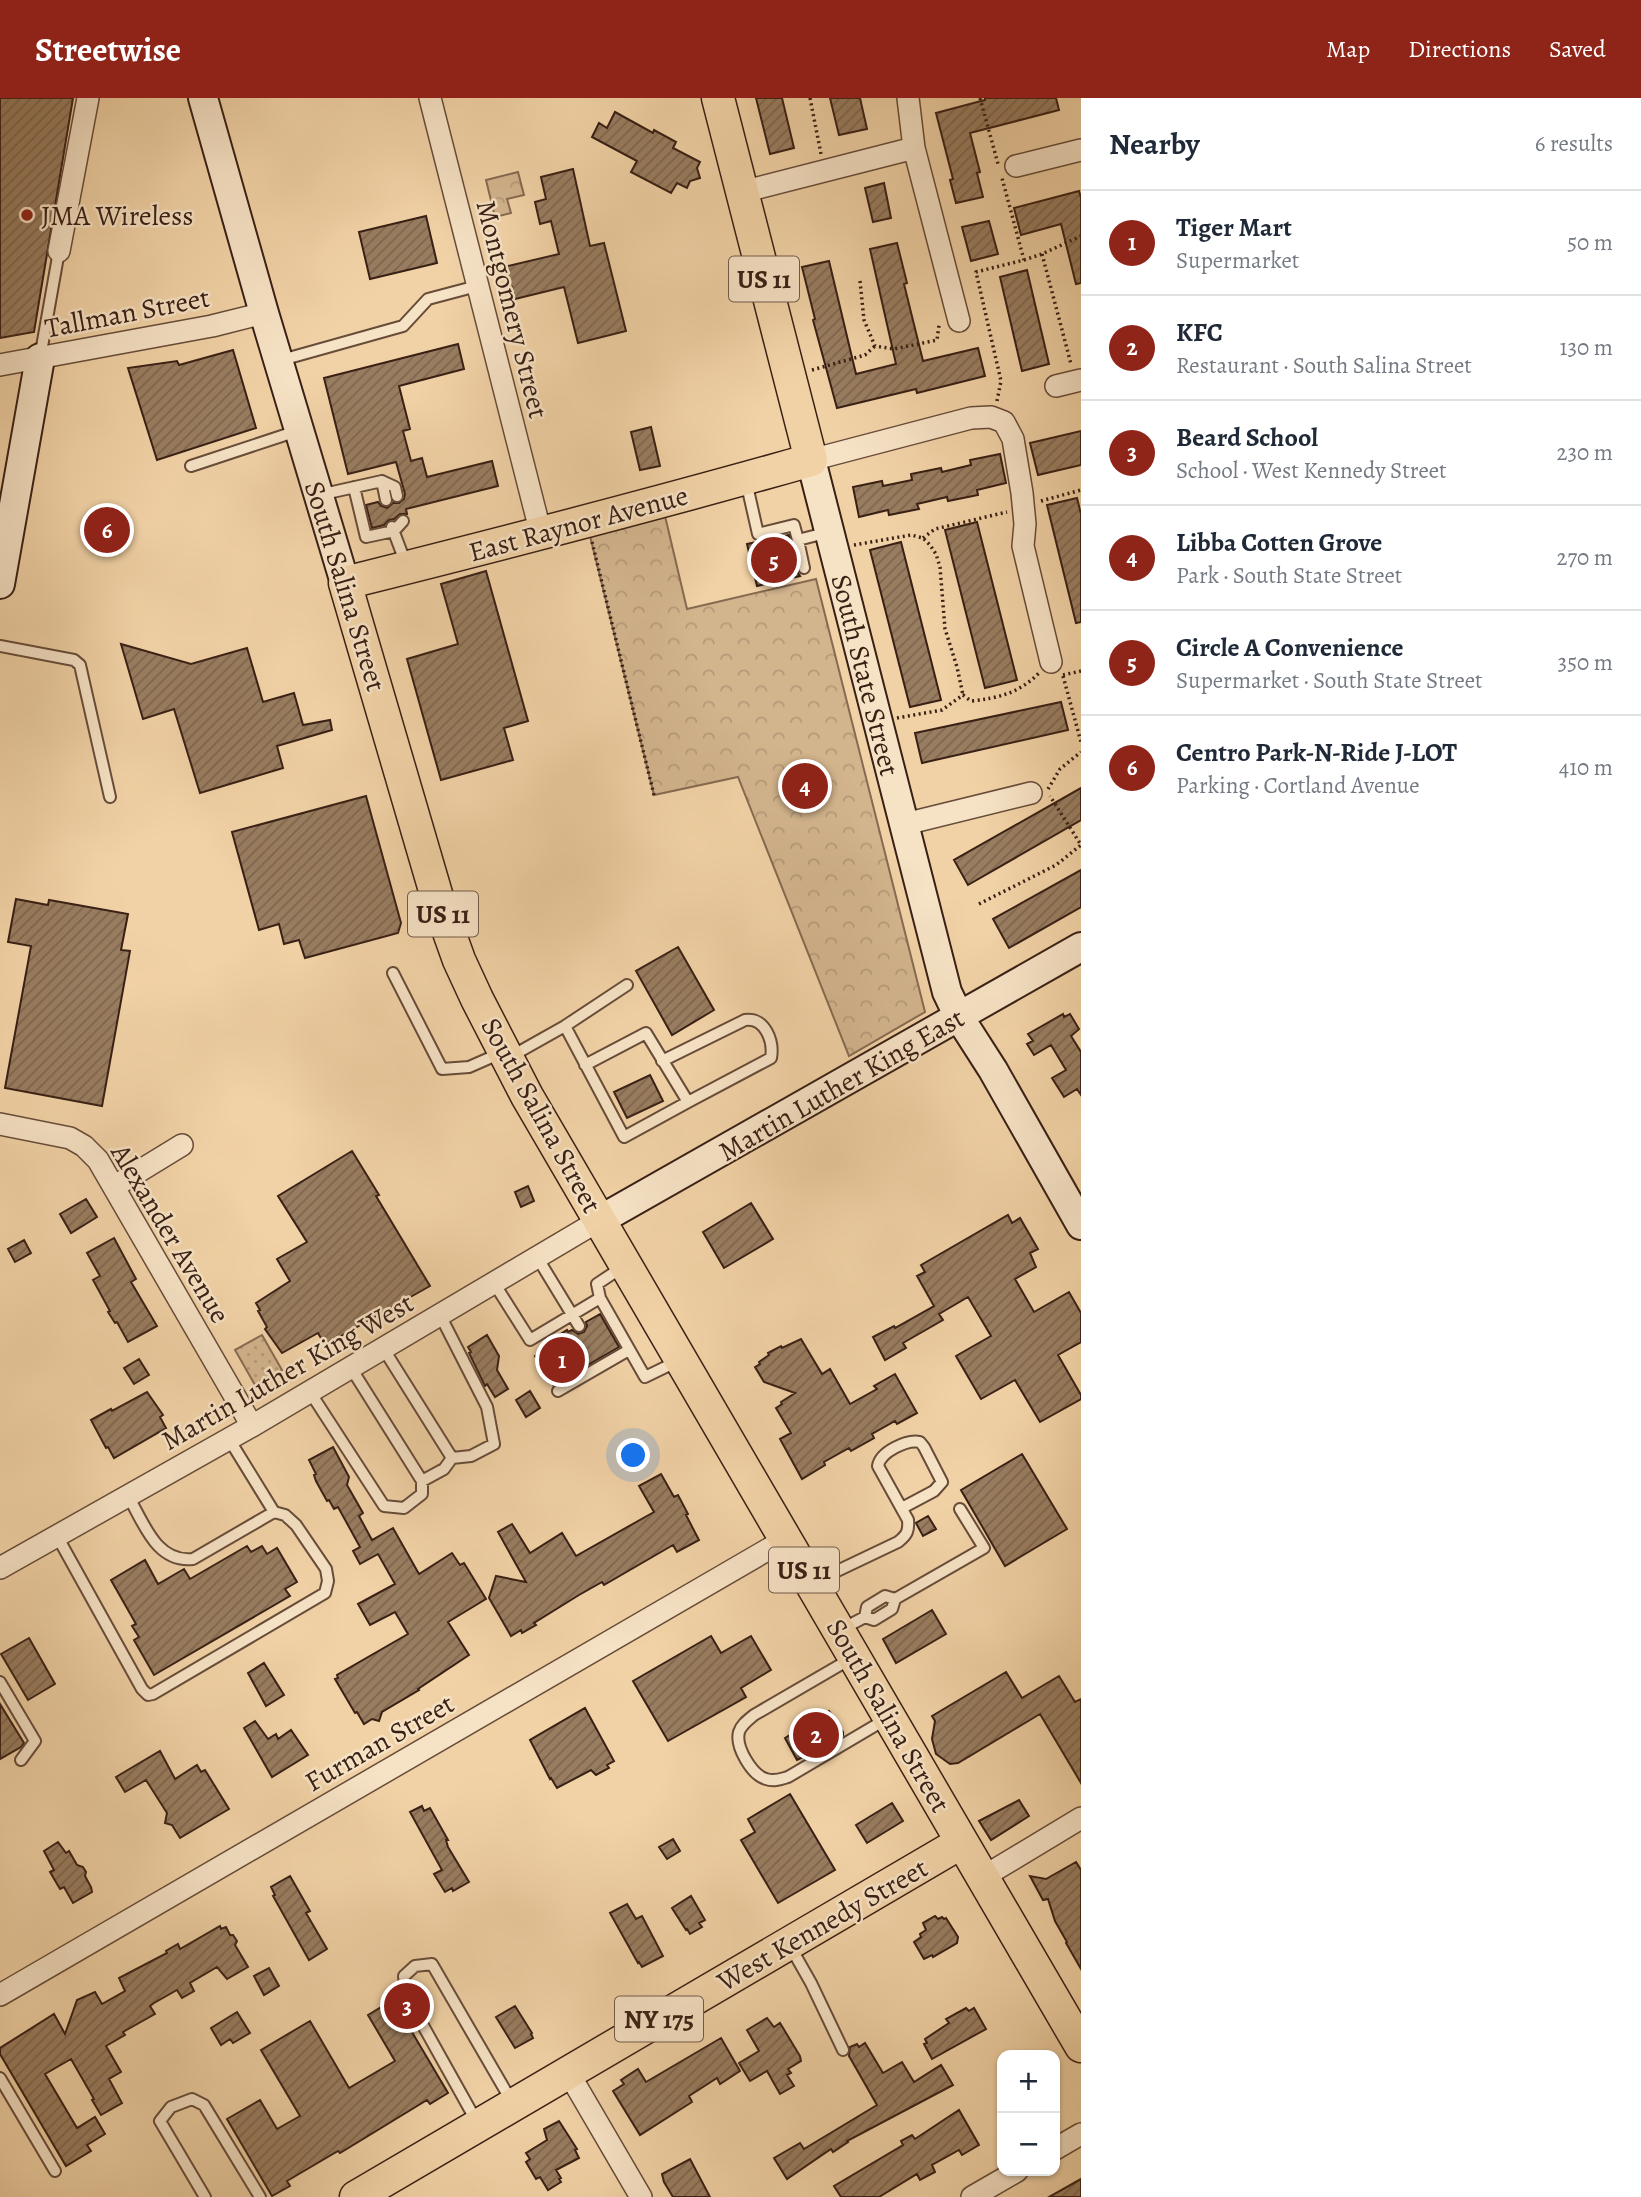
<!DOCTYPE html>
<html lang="en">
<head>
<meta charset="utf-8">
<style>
  body { margin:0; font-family:Alegreya,serif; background:#f6f6f7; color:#1f2937 }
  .controls { position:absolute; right:21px; bottom:21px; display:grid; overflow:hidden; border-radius:14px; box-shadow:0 2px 5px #0004 }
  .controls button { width:63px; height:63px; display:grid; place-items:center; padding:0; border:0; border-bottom:2px solid #e0e1e3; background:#fff; color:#1f2937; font:35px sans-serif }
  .you { position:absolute; left:634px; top:1358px; width:24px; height:24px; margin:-18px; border:5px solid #fff; border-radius:50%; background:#1a73e8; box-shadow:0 0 0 10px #1a73e833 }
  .badge { display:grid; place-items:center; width:46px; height:46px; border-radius:50%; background:#8f2418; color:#fff; font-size:23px; font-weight:700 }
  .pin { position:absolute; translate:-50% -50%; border:4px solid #fff; box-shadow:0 2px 7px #0006 }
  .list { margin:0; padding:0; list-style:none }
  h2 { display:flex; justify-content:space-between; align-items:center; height:91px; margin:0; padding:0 28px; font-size:30px }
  h2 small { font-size:23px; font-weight:400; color:#747a83 }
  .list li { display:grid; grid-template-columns:46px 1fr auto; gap:21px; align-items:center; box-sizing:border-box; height:105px; padding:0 28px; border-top:2px solid #e0e1e3 }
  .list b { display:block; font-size:26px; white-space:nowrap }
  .list p { margin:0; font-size:23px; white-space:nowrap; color:#747a83 }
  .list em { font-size:23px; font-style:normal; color:#747a83 }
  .map { position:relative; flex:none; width:1081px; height:2099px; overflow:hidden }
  header { display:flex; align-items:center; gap:42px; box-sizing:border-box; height:98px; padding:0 35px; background:#8f2418; color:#fff }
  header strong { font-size:33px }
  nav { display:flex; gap:38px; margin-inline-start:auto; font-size:24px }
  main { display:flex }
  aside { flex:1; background:#fff }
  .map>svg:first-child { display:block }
  .forest { fill:url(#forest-crowns); stroke:#866a51; stroke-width:2 }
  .garden { fill:url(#garden-dots); stroke:#866a51; stroke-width:2 }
  .building { fill:url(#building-hatch); stroke:#392015; stroke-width:2 }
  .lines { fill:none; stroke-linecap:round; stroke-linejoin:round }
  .lane-casing { stroke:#674c39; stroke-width:14 }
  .street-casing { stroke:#674c39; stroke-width:24 }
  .secondary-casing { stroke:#392015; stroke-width:32 }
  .primary-casing { stroke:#392015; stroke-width:35 }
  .path { stroke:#392015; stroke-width:3.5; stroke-dasharray:2 3.5; stroke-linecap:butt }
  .lane { stroke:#f6e2c5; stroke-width:10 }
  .street { stroke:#f6e2c5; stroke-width:21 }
  .secondary { stroke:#f6e2c5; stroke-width:28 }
  .primary { stroke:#f1d2a6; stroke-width:32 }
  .poi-dot { fill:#8f2418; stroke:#f6e2c5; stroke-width:2.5 }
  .labels { text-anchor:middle; stroke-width:5; stroke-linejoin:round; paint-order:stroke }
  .shield { fill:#f6e2c5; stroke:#725a4a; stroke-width:2 }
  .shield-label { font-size:26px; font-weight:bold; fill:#392015 }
  .poi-label { font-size:28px; fill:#392015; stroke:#f6e2c5; text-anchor:start }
  .street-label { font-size:28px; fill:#392015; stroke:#f6e2c5 }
</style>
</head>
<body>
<header>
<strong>Streetwise</strong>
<nav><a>Map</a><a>Directions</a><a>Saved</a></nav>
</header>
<main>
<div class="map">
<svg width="1081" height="2099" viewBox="0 0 1081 2099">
  <defs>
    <pattern id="forest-crowns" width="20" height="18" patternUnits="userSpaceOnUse" patternTransform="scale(1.75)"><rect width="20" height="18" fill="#d2b48d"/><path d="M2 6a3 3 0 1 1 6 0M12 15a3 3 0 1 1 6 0" fill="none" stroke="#b59a79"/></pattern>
    <pattern id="garden-dots" width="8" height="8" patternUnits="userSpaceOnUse" patternTransform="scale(1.75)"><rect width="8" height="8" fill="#d2b48d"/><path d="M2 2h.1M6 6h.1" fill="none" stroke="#b59a79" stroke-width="1.8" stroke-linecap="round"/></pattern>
    <pattern id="building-hatch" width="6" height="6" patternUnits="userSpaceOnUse" patternTransform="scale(1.75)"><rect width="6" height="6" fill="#997d60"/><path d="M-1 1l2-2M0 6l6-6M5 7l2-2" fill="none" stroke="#7e664e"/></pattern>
  </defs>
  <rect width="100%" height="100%" fill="#f1d2a6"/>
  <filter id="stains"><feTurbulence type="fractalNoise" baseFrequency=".00286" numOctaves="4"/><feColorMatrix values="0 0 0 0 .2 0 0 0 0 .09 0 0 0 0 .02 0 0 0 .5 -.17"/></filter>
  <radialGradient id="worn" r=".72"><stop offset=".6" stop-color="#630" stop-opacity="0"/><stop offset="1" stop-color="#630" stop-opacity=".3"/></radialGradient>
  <path class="forest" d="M518,74l6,23 -17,4 4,14 -16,4 -9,-37z
    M665,418l22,93 129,-30 109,433 -76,44 -111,-279 -84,18 -64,-259z"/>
  <path class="garden" d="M262,1237l20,35 -27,15 -20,-35z"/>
  <path class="building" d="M0,0h73l-39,234 -34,6z
    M756,0h26l12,50 -24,6z
    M830,0h30l7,31 -28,6z
    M985,0h71l3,12 -89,23 10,39 -3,1 6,24 -27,6 -6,-23 3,-1 -17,-66 49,-13z
    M615,14l38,21 1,-3 22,12 -3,6 27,14 -3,6 3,10 -10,3 -3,7 -10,-5 -6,10 -40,-21 6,-11 -45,-24 7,-14 8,5z
    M573,71l17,77 14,-3 22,88 -48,12 -14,-56 -49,12 -3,-12 -3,1 -5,-21 55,-13 -8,-33 -11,3 -5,-22 11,-3 -5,-22z
    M884,85l7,35 -18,4 -8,-34z
    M1079,93l2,7v85l-5,1 -15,-60 -40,11 -7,-27z
    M426,118l11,47 -67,16 -11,-47z
    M989,123l9,33 -27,7 -9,-34z
    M897,145l10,40 -3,1 19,77 55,-13 7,28 -68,17 -1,-4 -79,19 -24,-88 2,-1 -13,-52 27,-6 27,113 40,-10 -26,-115z
    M1027,172l22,94 -27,7 -22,-94z
    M458,246l6,25 -65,17 11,43 -7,2 8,30 11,-3 5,19 65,-16 6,25 -92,23 1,5h-7l-6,5 -5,1 -5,5 -12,3 -6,-23 12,-3 3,4 6,2 6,-5h6l5,-4 1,-5 -9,-32 -48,12 -24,-96z
    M233,252l23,78 -99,32 -29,-92 49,-7 2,4z
    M651,329l9,39 -20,4 -9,-38z
    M1081,333v34l-43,10 -8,-32z
    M1000,356l6,29 -29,7 1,5 -30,6 -1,-4 -30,7 2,5 -30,6 -1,-5 -29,7 -6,-30 29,-6 1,5 29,-6 -1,-6 30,-6 1,4 29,-7 -1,-5z
    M1077,400l4,16v108l-5,1 -29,-118z
    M977,424l40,158 -32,8 -40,-158z
    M789,437l7,35 4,6 -43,10 -10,-42z
    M901,444l40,158 -31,7 -40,-157z
    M486,473l42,150 -24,7 9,32 -72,20 -34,-121 51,-15 -17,-60z
    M121,546l70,20 56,-16 16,54 31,-9 9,32 27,-5 2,10 -55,16 6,22 -83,25 -26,-84 -31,10z
    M1061,604l7,28 -146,33 -7,-30z
    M1081,690v32l-113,65 -14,-25z
    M366,698l35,127 -3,10 -93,25 -6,-18 -15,4 -5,-20 -20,6 -27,-98z
    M1081,772v37l-72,41 -16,-29z
    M16,801l32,6 1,-5 79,14 -7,36 9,1 -28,155 -97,-18 26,-142 -23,-4z
    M678,849l36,63 -42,25 -36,-64z
    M1063,916l1,3 6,-3 9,15 -8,7 10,16v43l-4,-6 -13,8 -12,-19 14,-8 -15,-25 -17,10 -7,-11 6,-3 -5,-7z
    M650,977l13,26 -36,17 -13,-26z
    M352,1053l27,44 -3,1 54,90 -105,59 -7,-12 -36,20 -17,-24 2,-2 -9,-16 2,-1 -4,-7 34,-22 -13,-22 30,-17 -29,-46z
    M528,1088l6,15 -13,6 -6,-15z
    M86,1101l11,18 -26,16 -11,-19z
    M751,1105l22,36 -49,29 -21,-36z
    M1008,1117l4,8 8,-5 18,31 -8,4 6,14 -21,12 19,33 35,-20 12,21v29l-23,13 23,40v4l-41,23 -25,-42 -34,19 -25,-43 35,-20 -23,-39 -29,17 4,6 -40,23 3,5 -21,12 -12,-23 21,-11 1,2 39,-22 -17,-30 8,-4 -4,-7z
    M114,1140l22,41 -5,3 26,44 -29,16 -11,-20 -2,1 -7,-11 2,-1 -17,-31 7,-4 -13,-23z
    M24,1142l7,13 -16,9 -7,-13z
    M600,1216l19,33 -66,38 -18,-29 13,-9 -3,-3 22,-14 1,2 4,-2 6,4 6,-2 3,-6 -1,-4z
    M487,1237l12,21 -2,14 11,19 -13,8 -8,-13 -2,2 -16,-33 2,-1 -3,-5z
    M801,1241l21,35 8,-5 20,35 27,-15 -3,-3 21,-12 22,39 -20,11 -2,-3 -23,13 2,4 -23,13 -2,-3 -25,14 1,3 -23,14 -22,-40 11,-6 -15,-25 6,-4 -1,-2 14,-9 -31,-11 -9,-15 5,-3 -1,-2 10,-7 -1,-2 13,-7 1,2z
    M139,1261l10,16 -15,9 -10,-16z
    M530,1293l10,17 -14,9 -10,-17z
    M147,1294l16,23 -3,2 6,11 -52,30 -6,-11 -2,1 -15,-28 20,-11 1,2z
    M333,1349l16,30 -2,8 16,28 -4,3 13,24 21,-12 26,46 33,-21 8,12 4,-2 22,36 -38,23 21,33 -51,34 1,1 -37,22 -3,9 -7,-2 -8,5 -7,-12 -2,1 -20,-34 3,-1 -1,-3 71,-41 -13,-22 -25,13 -12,-21 37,-20 -17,-30 -18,10 -7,-13 7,-4 -22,-40 -4,2 -5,-9 -2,1 -11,-20 -2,-6 2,-1 -7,-14z
    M1022,1356l45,75 -62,37 -44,-76z
    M661,1376l13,23 4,-2 10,19 -2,1 13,25 -22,12 -4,-7 -69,40 -2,-3 -23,13 -45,28 2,2 -14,8 -1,-3 -10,6 -22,-38 7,-22 30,6 -28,-50 14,-8 18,29 32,-20 14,23 78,-44 -15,-26z
    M928,1418l8,13 -13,7 -7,-13z
    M247,1448l4,6 11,-6 5,8 10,-6 20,34 -12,7 5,7 -136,79 -20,-35 5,-3 -7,-11 4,-2 -25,-44 34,-20 13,24 26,-15 6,10z
    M932,1512l14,24 -50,29 -13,-24z
    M711,1538l10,17 30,-17 20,34 -30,18 5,9 -78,44 -35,-60z
    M29,1540l26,46 -27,16 -27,-46z
    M264,1565l20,32 -18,11 -18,-33z
    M1006,1574l16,26 37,-22 16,26 6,-3v84l-41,-69 -82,49 -8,1 -14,-10 -4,-15 3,-18 -3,-5z
    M0,1606l24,39 -3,4 -21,12z
    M585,1610l29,53 -7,4 2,3 -13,7 -5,-5 -34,18 -6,-10 -1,1 -20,-39z
    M829,1613l14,21v3l-38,23v-2l-8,4 -12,-22z
    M255,1623l13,18 8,-5 2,5 13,-9 17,25 -36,22 -28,-49z
    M160,1653l15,28 22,-14 4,7 4,-2 24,39 -49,29 -8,-13 -7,-2 2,-10 -21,-33 -21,12 -9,-15z
    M790,1696l45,76 -57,33 -37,-63 14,-8 -7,-13z
    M1019,1702l10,16 -38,24 -12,-19z
    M892,1705l11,18 -36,22 -11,-18z
    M422,1708l2,5 6,-3 18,32h-2l2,7 21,35 -16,9 -1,-3 -7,4 -11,-18 8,-4 -32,-58z
    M673,1741l7,12 -13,8 -8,-12z
    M58,1744l8,11 3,-2 8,14 6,2 3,5 -1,4 6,11 1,5 -19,11 -9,-16 -4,2 -10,-17 4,-2 -10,-19z
    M1076,1764l5,8v99l-15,-26 1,-1 -12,-21 -7,-22 -5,1 -13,-24 16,3z
    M290,1778l20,35 -4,2 21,36 -18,11 -36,-64 2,-1 -4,-8z
    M691,1798l14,24 -6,3 3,4 -12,7 -3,-5 -1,1 -14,-22z
    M627,1806l9,15 6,-3 21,40 -21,11 -3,-5 -1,1 -28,-50z
    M935,1818l3,3 4,-2 2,2 2,-1 12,19 -1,6 -24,14 -1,-2 -8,4 -10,-17 7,-5 -1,-3 6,-4 -3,-7z
    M220,1828l1,3 5,-2 4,8h3l4,6 -2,4 13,22 -21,12 -10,-12 -27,16 4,8 -12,7 -5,-8 -23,13 -4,3 5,8 -32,18 2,3 -19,11 15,26 -12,7 13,24 -21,12 -9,-15 2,-1 -23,-40 -26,15 32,54 18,-11 10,17 -18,11 4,6 -25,15 -66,-112v-6l54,-34 11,20 12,-34 18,-8 7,12 23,-13 -6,-13 48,-25 -1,-2 12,-7 2,5z
    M269,1870l10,18 -15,9 -10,-19z
    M393,1902l55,93 -18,11 -3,-4 -87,53 -2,-2 -51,30 3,5 -18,10 -45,-77 33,-19 17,29 23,-13 -39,-66 49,-29 39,67 46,-27 -27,-46z
    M515,1908l17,27 -1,1 2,4 -18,10 -19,-31z
    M966,1910l3,3 5,-3 12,21 -54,30 -8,-15 3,-1 -2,-4 24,-16 -3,-4z
    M237,1914l13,21 -17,10 -3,-4 -9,6 -10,-17z
    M767,1920l7,9 6,-4 20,33 1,5 -13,8 3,4 -4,2 7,11 -14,8 -13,-23 -17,10 -11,-18 20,-12 -12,-21z
    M721,1940l19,33 -20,13 -3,-6 -28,18 3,6 -52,33 -27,-44 11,-7 -3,-4 17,-11 8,13z
    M865,1945l18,30 19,-11 12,20 27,-17 12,20 -106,56 1,1 -15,10 -2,-3 -44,30 -13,-21 26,-15 4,6 73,-44 -28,-49 1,-9 7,-3 2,3z
    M959,2012l20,35 -17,10 -3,-5 -27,15 3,7 -15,8 -3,-6 -38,23h-38l-7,-11 69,-41 -2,-4 11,-6 3,4z
    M559,2023l18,28 -2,1 4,8 -23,12 5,8 -2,1 2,3 -13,8 -8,-13 -4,2 -10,-17 4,-3 -4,-6 21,-13 -3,-11z
    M690,2061l20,38h-37l-9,-15 -2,-8z
    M1081,2081v18h-32z"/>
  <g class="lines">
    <defs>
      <path id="lane" d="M40,260l19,-107
        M278,263l125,-35 25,-27 49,-13
        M191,368l106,-35
        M382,383l13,6 2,9
        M746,383l12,53 36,-9 4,15 31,-8
        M354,389l12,50 28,-6 9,-10
        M319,397l63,-14 4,19
        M392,429l14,37
        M798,442l6,28
        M0,548l74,14 6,5 30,132
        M393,875l49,96 27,-2 32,-14
        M565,928l59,111 64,-35 -42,-69 -61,32
        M510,959l55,-31 62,-41
        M662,963l83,-41c20,-3 29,21 26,38l-83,44
        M537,1159l42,69
        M494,1185l36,57 70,-42 45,79 33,-16
        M600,1200l-3,-14 27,-18
        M440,1217l47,92 7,37 -23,12 -19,2
        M383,1250l69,110 -8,11 -22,12
        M558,1293l71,-41
        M310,1294l74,114 20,2 18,-14v-13l-71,-113
        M229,1341l45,73
        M57,1438l85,153 6,6 5,-1 172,-101 3,-12 -2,-12 -30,-44 -11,-10 -11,-3 -81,47c-37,4 -49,-36 -65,-63
        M814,1484l84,-40c9,-7 11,-11 10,-22l-30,-54c2,-14 29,-27 42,-24l4,5 18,35 -8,9 -32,17
        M895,1501l89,-51 -24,-39
        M842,1531l23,-12 9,3 18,-11 3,-10 -10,-3 -18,11 -2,10
        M852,1560l-98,57c-6,5 -13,10 -15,17 -4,15 13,43 27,47 8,3 15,0 22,-2l100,-59
        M0,1584l35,59 -14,19
        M790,1848l21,37 32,67
        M0,1980l55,93
        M478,2026l-72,-129 -2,-19 11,-10 17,-2 80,138
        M205,2099l-45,-76 11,-14 21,-8 12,6 56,92"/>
      <path id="street" d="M430,0l111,436
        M908,0l6,50 45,173
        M1016,68l65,-16
        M742,94l172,-44
        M59,153l29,-153
        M0,267l212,-39 52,-13
        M1056,288l25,-6
        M811,362l160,-42 20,-1 13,5 9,17 9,54 3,31 -2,22 28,116
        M905,726l126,-31
        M0,1026l70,14 14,8 14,14 154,266
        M115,1088l67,-41
        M0,1470l252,-142 348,-206
        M983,1779l98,-59
        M0,1897l786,-456
        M568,1974l73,125
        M1055,2051l26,-15
        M972,2099l45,-26"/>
      <path id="secondary" d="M203,0l61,215 81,270
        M811,362l136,532 12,25 34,53 88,155
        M0,486l40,-226
        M600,1122l481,-273"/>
      <path id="primary" d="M718,0l93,362c-155,44 -310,84 -466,123l94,321 20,56 18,39 50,97 554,950
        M356,2099l606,-355"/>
    </defs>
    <use href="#lane" class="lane-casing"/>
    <use href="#street" class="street-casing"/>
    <use href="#secondary" class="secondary-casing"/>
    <use href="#primary" class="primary-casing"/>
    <path class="path" d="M810,0l11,56
      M980,0l18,66
      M1042,156l29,110
      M1024,162l18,-6 39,-18
      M860,183l4,39 11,26 19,3 43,-9 2,-15h2
      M812,272l53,-15 10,-9
      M997,303l4,-20 -25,-109 48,-12 -22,-82
      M1041,403l40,-11
      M923,440l12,-9 72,-17
      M592,444l62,253
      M854,447l57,-10 12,3 7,7 6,9 4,13 5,62 12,38 6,28
      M1063,577l18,-4
      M1063,578l18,66
      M897,620l45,-8 21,-15 8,6c28,-3 48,-8 68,-28
      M1048,691l12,-20 21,-17
      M979,806l77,-39 25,-20 -31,-49"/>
    <use href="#lane" class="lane"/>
    <use href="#street" class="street"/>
    <use href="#secondary" class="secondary"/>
    <use href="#primary" class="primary"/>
  </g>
  <circle class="poi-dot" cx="27" cy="117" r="7"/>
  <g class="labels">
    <g class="shield">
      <rect x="729" y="158.5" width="70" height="45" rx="5"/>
      <rect x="408" y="793.5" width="70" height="45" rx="5"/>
      <rect x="769" y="1449.5" width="70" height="45" rx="5"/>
      <rect x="615" y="1898.5" width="88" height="45" rx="5"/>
    </g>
    <g class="shield-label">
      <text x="764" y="190">US 11</text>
      <text x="443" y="825">US 11</text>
      <text x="804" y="1481">US 11</text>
      <text x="659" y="1930">NY 175</text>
    </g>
    <g class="poi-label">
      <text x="41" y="127">JMA Wireless</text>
    </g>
    <g class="street-label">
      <text transform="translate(513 211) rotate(76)" y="10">Montgomery Street</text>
      <text transform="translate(127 214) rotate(-11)" y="10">Tallman Street</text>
      <text transform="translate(578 425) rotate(-15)" y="10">East Raynor Avenue</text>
      <text transform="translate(346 488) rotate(73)" y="10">South Salina Street</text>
      <text transform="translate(866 577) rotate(76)" y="10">South State Street</text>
      <text transform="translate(841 986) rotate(-30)" y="10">Martin Luther King East</text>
      <text transform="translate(542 1017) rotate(61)" y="10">South Salina Street</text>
      <text transform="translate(171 1135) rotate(59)" y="10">Alexander Avenue</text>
      <text transform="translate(287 1273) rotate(-30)" y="10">Martin Luther King West</text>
      <text transform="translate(889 1617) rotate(60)" y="10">South Salina Street</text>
      <text transform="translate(379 1644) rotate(-30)" y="10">Furman Street</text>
      <text transform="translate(822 1826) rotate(-30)" y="10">West Kennedy Street</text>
    </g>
  </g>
  <rect width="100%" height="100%" filter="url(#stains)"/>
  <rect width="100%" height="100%" fill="url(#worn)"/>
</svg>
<div class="controls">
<button>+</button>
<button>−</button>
</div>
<div class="you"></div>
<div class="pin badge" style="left:562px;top:1262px">1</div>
<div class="pin badge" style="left:816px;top:1637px">2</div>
<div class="pin badge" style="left:407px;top:1908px">3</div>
<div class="pin badge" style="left:805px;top:688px">4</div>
<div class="pin badge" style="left:774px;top:462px">5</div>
<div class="pin badge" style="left:107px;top:432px">6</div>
</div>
<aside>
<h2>Nearby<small>6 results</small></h2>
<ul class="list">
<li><span class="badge">1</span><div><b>Tiger Mart</b><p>Supermarket</p></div><em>50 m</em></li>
<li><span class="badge">2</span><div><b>KFC</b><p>Restaurant · South Salina Street</p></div><em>130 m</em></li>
<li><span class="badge">3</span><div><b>Beard School</b><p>School · West Kennedy Street</p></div><em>230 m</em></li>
<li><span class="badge">4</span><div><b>Libba Cotten Grove</b><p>Park · South State Street</p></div><em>270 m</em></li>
<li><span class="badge">5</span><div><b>Circle A Convenience</b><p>Supermarket · South State Street</p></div><em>350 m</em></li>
<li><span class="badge">6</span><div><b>Centro Park-N-Ride J-LOT</b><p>Parking · Cortland Avenue</p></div><em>410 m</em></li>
</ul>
</aside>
</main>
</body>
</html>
